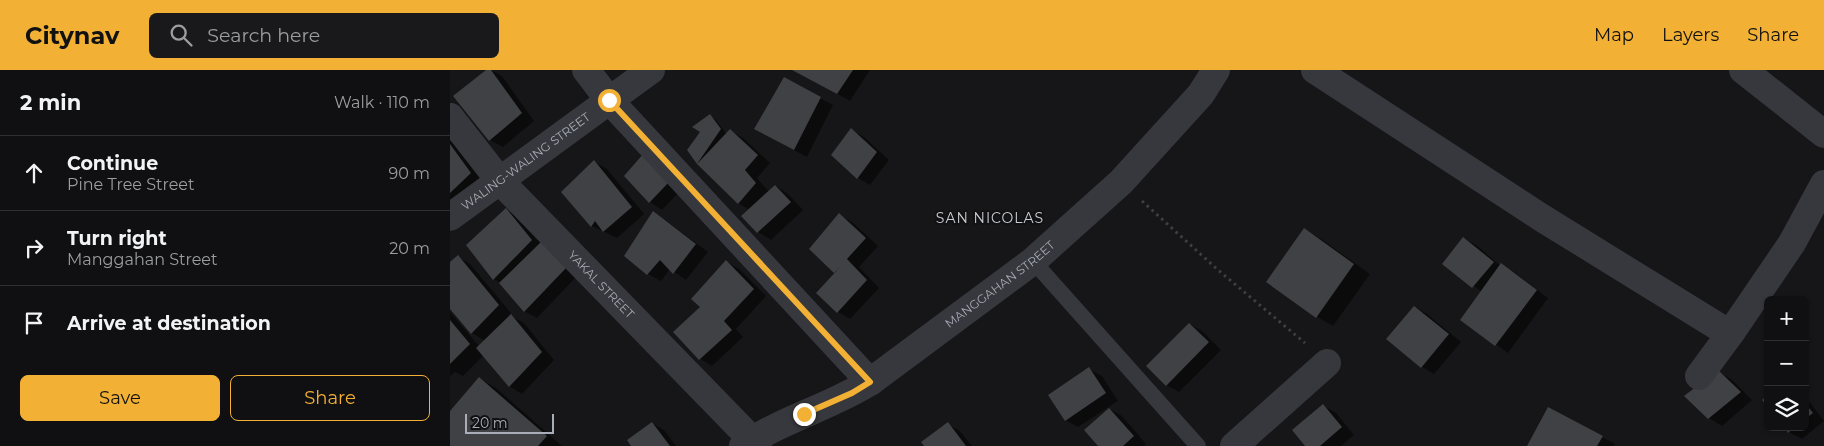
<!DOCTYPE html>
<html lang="en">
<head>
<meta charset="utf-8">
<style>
  body { margin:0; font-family:Montserrat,sans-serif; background:#19191b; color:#f1f3f6 }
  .controls { position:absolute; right:15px; bottom:15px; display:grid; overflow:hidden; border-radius:8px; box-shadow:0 1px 4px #0004 }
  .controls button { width:45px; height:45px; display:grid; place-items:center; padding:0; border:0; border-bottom:1px solid #303032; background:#101012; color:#f1f3f6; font:25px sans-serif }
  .scale { position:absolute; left:15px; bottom:12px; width:89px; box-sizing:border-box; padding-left:5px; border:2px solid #a8adb8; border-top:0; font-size:14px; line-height:18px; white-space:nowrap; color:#a8adb8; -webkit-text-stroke:4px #111113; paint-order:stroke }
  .stop { position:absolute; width:15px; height:15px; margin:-11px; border:4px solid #f2b134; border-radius:50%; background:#fff }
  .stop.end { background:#f2b134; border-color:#fff; box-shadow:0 1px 5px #0008 }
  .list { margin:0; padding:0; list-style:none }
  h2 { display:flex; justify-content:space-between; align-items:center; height:65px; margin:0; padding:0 20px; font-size:21px }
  h2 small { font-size:16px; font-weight:400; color:#9c9d9f }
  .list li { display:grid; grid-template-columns:32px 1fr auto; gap:15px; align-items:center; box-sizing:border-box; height:75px; padding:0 20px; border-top:1px solid #303032 }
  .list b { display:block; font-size:19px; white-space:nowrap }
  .list p { margin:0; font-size:16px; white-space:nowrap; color:#9c9d9f }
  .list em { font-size:16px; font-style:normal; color:#9c9d9f }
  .actions { display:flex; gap:10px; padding:15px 20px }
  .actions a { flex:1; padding:11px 0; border:1px solid #f2b134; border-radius:8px; text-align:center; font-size:18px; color:#f2b134 }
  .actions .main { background:#f2b134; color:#111 }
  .icon { flex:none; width:28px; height:28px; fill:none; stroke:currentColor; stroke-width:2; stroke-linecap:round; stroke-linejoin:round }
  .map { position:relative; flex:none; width:1374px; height:376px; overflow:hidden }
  header { display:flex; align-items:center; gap:30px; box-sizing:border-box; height:70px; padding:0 25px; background:#f2b134; color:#111 }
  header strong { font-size:24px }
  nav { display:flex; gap:28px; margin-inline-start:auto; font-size:18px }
  .search { width:350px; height:45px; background:#19191b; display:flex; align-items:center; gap:12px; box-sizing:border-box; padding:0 18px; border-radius:8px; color:#9c9d9f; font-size:19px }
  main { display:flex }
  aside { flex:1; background:#101012 }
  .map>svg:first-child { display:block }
  .shadow { fill:#0007 }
  .building { fill:#404145 }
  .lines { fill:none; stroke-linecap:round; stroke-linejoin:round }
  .path { stroke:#3d3f44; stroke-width:3; stroke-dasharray:2.5 4; stroke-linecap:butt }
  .lane { stroke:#37383d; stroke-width:16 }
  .street { stroke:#37383d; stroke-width:28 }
  .route { stroke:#f2b134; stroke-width:6 }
  .labels { text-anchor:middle; stroke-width:4; stroke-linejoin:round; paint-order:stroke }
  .street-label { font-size:12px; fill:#a8adb8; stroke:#111113 }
  .neighbourhood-label { font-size:14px; letter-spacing:1px; fill:#c9ccd4; stroke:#111113 }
</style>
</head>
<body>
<header>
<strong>Citynav</strong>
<div class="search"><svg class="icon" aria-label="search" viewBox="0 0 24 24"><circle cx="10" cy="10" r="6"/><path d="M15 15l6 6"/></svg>Search here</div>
<nav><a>Map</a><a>Layers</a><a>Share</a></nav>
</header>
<main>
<aside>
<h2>2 min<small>Walk · 110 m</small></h2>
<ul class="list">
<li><svg class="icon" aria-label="ahead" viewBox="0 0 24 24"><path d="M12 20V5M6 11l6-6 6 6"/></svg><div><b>Continue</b><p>Pine Tree Street</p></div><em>90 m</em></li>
<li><svg class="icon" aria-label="right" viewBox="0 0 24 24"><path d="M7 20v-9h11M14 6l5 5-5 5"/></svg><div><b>Turn right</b><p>Manggahan Street</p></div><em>20 m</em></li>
<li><svg class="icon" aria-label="arrive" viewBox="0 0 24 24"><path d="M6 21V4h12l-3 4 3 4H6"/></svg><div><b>Arrive at destination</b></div></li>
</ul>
<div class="actions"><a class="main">Save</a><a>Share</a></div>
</aside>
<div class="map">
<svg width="1374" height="376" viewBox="0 0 1374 376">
  <rect width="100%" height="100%" fill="#161618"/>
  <path class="shadow" d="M38,0h3l11,6 32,45 -31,26 -13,-7z
    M345,0h75l-20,31z
    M370,28l13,7 -26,52 -39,-21z
    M260,46l6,4 11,15 4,-4 12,7 27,25 -13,15 12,14 7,-6 12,8 15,16 -32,30 -13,-8 -15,-16 7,-6 -12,-7 -41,-40 -9,-13 14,-18z
    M402,60l12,7 25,23 -19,25 -12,-7 -25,-23z
    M0,66l33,45 -33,44z
    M194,85l38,34 -20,21 -12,-8 -24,-26z
    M145,92l12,7 37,45 -27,24 -25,-12 -29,-34z
    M56,140l13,7 21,26 38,32 -41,43 -13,-7 -22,-27 -8,-5z
    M203,143l12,7 43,32 -22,28 -16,-11 -9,12 -13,-7z
    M389,145l13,7 26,24 -19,21 20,21 -29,31 -12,-7 -2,-39 -25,-24z
    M854,159l17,10 49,35 -37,52 -16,-9z
    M1013,168l13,7 25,21 13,6 34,26 -40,55 -47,-33 21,-28 -39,-29z
    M8,187l12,7 41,49 -2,2 15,8 30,37 -32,34 -13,-8 -25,-31 -21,21 -8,-4 -5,4v-64l29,34 6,-5 -13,-8 -22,-26v-43z
    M276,191l13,8 27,27 -30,33 7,8 -31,29 -12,-7 2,-52z
    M964,237l13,7 34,28 -27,32 -12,-7z
    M739,254l13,7 19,19 -42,42 -13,-7z
    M639,299l13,7 16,25 -40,26 -13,-7z
    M1268,302l13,7 21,21 -30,26 -13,-8 -23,-22z
    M30,309l16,9 66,58h-112v-33z
    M1355,326l19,25 -22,18 -13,-7 -3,-5h19z
    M874,336l12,7 18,22 -13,11h-34z
    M659,339l13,7 24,28 -3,2h-44z
    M202,353l12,7 12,16h-43z
    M498,354l12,7 12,15h-47z
    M1152,367l13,7 -2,2h-84z"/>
  <path class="building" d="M36,0h5l31,43 -33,28 -36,-45z
    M342,0h61l-16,24z
    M334,7l37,20 -27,53 -40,-21z
    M260,44l11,15 -24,35 33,-35 28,26 -13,15 11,13 -18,21 -41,-40 -10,-14 13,-18 -8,-5z
    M401,58l26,24 -20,27 -26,-24z
    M0,74l21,29 -21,20z
    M194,83l26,28 -21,22 -25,-27z
    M144,90l38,47 -29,25 -8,-11 -4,6 -30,-35z
    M325,115l16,17 -34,31 -16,-17z
    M56,138l26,32 -39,40 -27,-35z
    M203,141l43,33 -23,30 -13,-14 -13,15 -23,-19z
    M389,143l27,25 -19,21 20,21 -30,33 -21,-20 25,-27 -7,7 -25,-24z
    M854,158l50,36 -38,54 -50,-36z
    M1013,167l31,25 -22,26 -30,-24z
    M91,172l26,25 -43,45 -25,-29z
    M8,185l41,50 -28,29 -21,-25v-47z
    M276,190l28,29 -30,32 8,9 -33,30 -26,-28 27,-25 -9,-8z
    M1051,193l36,27 -42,56 -35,-26z
    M964,236l35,28 -28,34 -35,-29z
    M61,244l31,38 -33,35 -33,-39z
    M0,250l20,24 -20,20z
    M739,253l20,19 -43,44 -20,-20z
    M639,297l17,26 -41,28 -17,-26z
    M1268,300l23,22 -33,27 -24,-23z
    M29,307l68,59 -9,10h-88v-35z
    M1318,325v12l-6,-7z
    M1355,333l8,10 -8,6z
    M873,334l19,23 -22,19h-15l-13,-16z
    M1098,337l55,29 -6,10h-70z
    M659,338l25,28 -11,10h-25l-14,-16z
    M202,352l18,24h-39l-4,-6z
    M498,352l18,24h-42l-3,-4z
    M1334,357h11l-7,6z"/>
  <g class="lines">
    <path class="path" d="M692,131l76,69 87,73"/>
    <path class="lane" d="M583,191l165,185"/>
    <g class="street">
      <path d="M136,0l23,30 261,282"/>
      <path d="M865,0l227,148 188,116"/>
      <path d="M1293,0l81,64"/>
      <path id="s1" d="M0,47l49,63 259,266"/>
      <path id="s2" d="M0,147l201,-147"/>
      <path d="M1249,306l31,-42 62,-91 32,-59"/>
      <path id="s3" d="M293,376c40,-27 87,-39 127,-64l163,-121 88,-79 80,-88 15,-24"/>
      <path d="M784,376l93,-83"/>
    </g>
  </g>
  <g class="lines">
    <path class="route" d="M159,30l261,282 -18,11 -48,21"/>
  </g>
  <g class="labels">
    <g class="street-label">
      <text dy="4" stroke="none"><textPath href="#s2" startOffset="94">WALING-WALING STREET</textPath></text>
      <text dy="4" stroke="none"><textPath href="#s1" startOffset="226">YAKAL STREET</textPath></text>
      <text dy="4" stroke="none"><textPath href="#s3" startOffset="305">MANGGAHAN STREET</textPath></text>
    </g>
    <g class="neighbourhood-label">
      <text x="540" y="153">SAN NICOLAS</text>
    </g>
  </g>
</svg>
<div class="controls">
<button>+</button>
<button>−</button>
<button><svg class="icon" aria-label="layers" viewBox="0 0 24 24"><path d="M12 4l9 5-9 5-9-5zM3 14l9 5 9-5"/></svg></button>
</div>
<div class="scale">20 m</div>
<div class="stop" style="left:159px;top:30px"></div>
<div class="stop end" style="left:354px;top:344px"></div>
</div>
</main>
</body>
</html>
